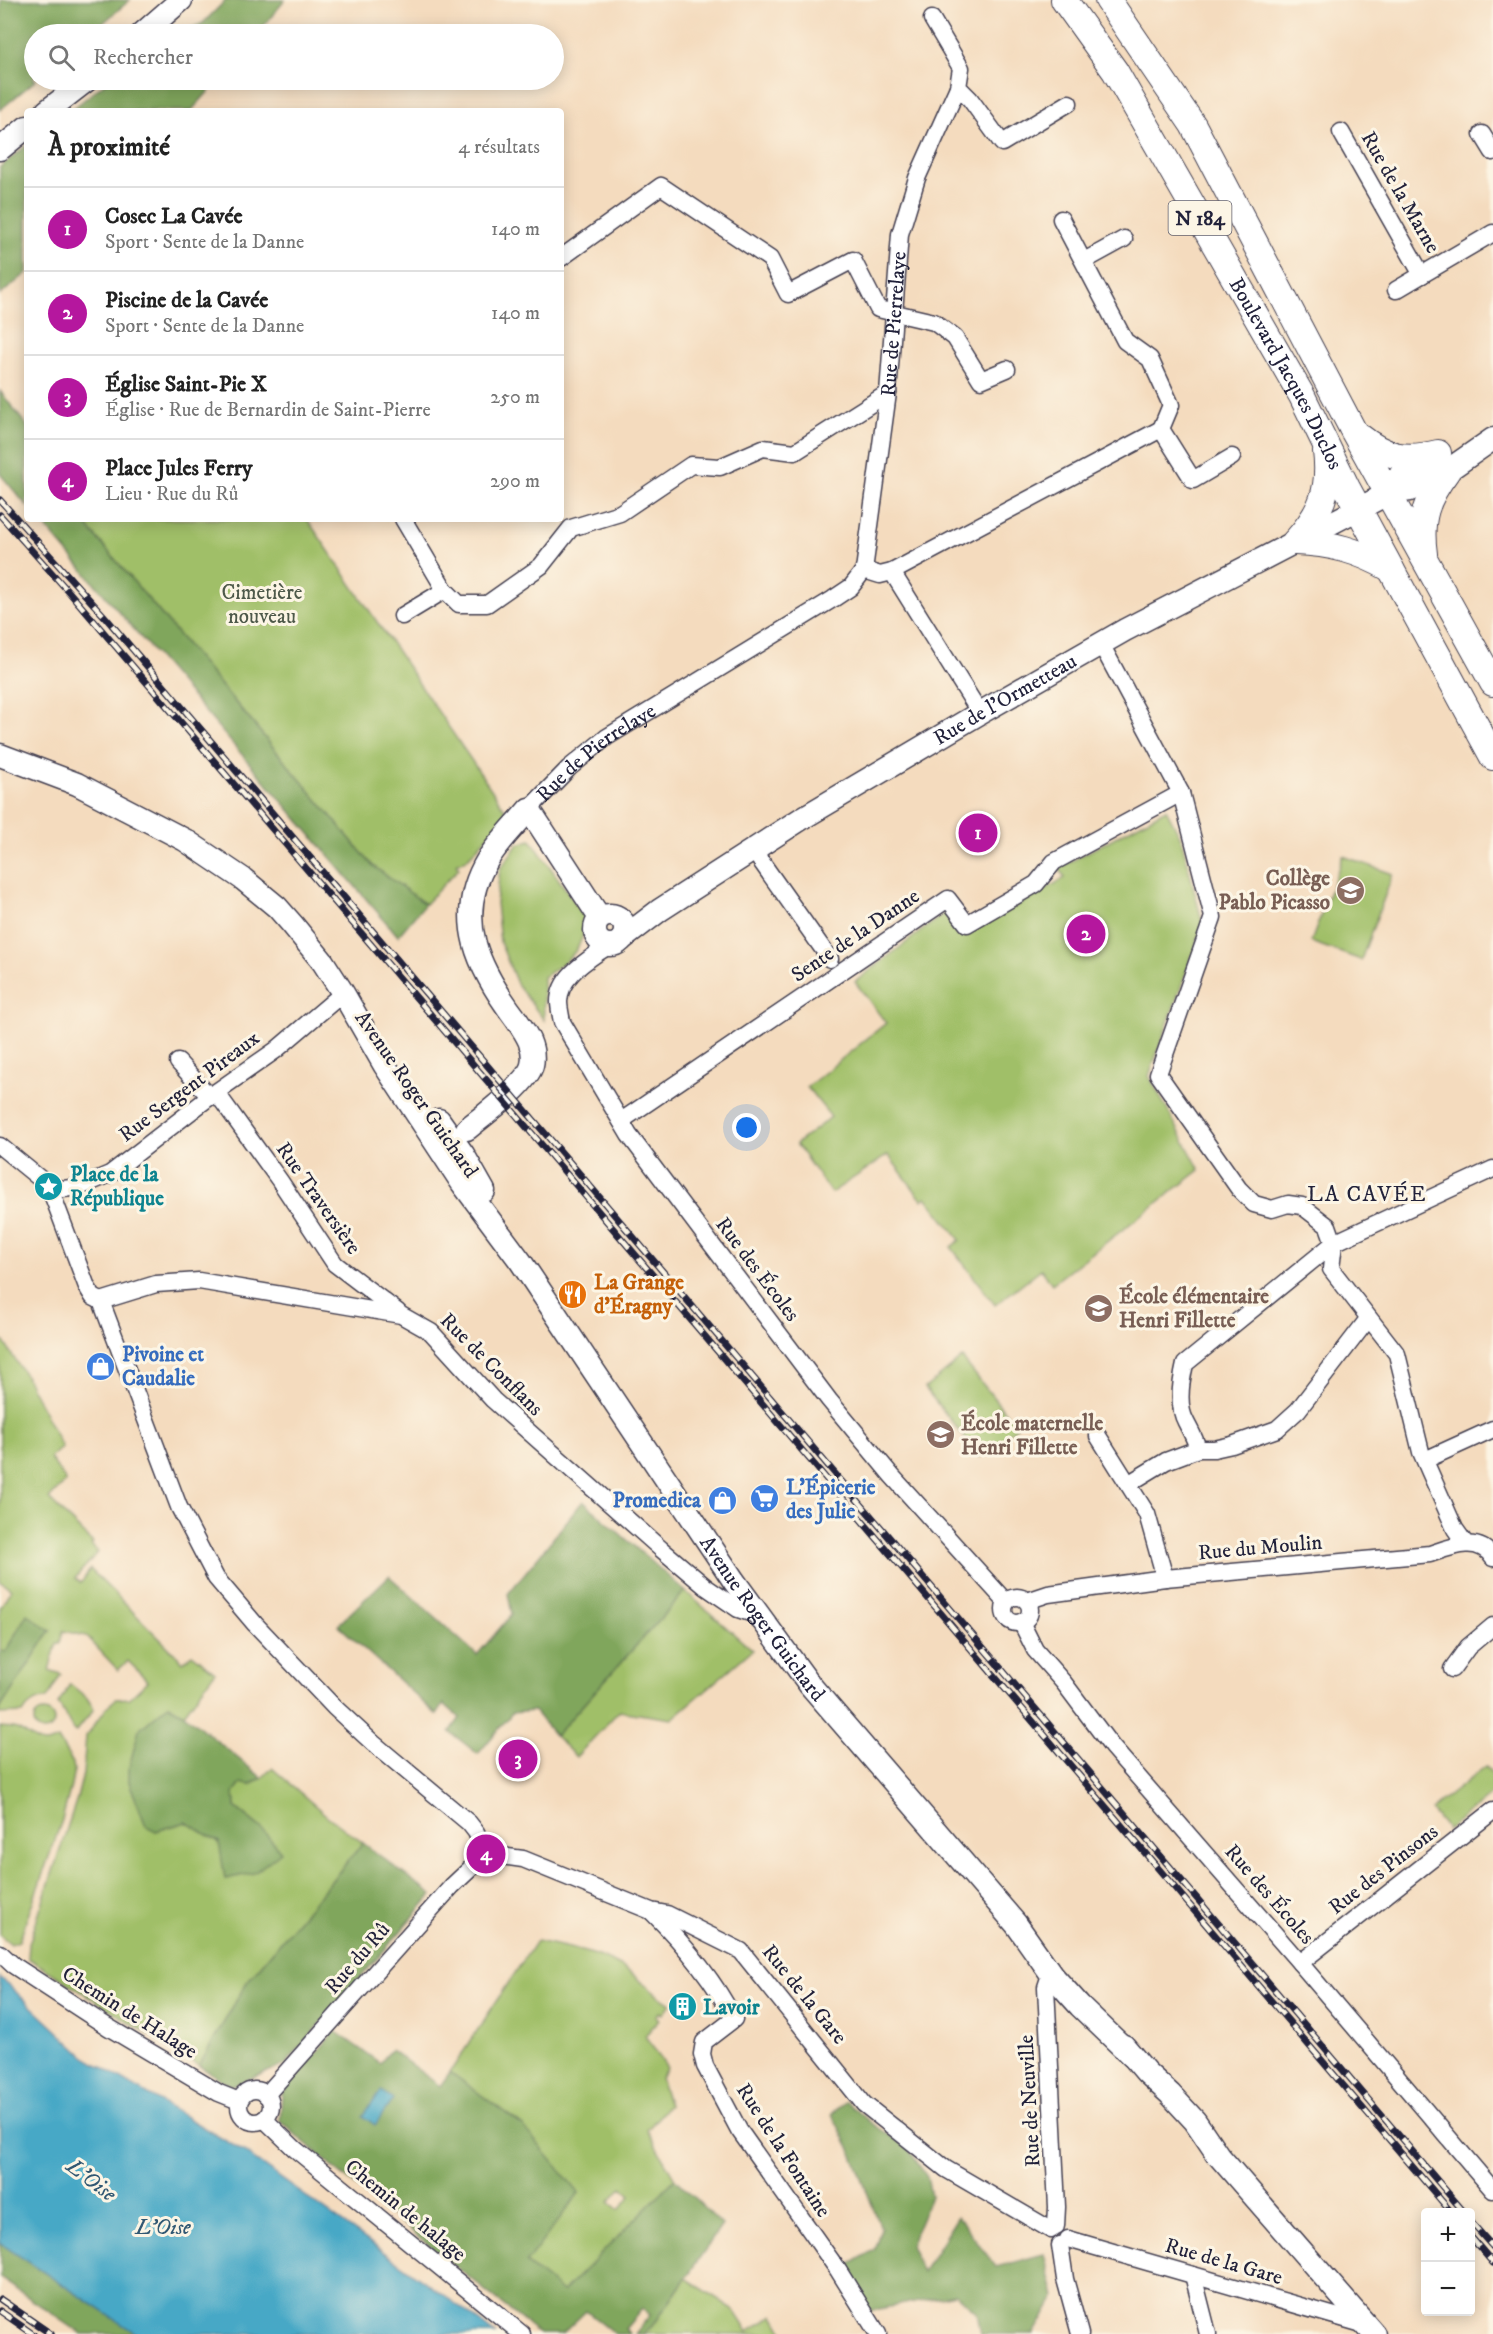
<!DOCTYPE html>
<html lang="fr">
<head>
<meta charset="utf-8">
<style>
  body { margin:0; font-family:"IM FELL DW Pica",serif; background:#f6f6f6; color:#222 }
  .controls { position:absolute; right:18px; bottom:18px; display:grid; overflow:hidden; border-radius:6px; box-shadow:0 3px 15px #0003 }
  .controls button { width:54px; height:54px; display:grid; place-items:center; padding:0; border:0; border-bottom:2px solid #e0e0e0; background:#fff; color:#222; font:30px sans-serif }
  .you { position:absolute; left:747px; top:1128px; width:21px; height:21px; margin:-15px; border:4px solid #fff; border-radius:50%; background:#1a73e8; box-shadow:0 0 0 9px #1a73e833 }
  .badge { display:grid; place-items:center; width:39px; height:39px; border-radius:50%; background:#b5179e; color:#fff; font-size:20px; font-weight:700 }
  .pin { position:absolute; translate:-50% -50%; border:3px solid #fff; box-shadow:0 2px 6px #0006 }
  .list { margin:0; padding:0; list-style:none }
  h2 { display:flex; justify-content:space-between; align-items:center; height:78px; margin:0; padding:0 24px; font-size:26px }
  h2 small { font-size:20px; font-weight:400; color:#767676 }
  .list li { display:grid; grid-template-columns:39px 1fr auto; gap:18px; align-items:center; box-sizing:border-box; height:84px; padding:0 24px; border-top:2px solid #e0e0e0 }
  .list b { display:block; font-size:22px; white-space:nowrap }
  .list p { margin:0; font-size:20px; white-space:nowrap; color:#767676 }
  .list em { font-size:20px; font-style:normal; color:#767676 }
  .icon { flex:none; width:33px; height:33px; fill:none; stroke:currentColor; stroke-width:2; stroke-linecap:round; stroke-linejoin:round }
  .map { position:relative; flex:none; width:1493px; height:2334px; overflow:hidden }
  .search { position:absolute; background:#fff; box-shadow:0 3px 15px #0003; left:24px; top:24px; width:540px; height:66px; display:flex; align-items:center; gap:15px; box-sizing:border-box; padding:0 21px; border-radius:33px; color:#767676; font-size:22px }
  .panel { position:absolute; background:#fff; box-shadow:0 3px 15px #0003; left:24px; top:108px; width:540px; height:414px; border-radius:6px }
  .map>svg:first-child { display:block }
  .green { fill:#a0bf67; stroke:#617051; stroke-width:1.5; fill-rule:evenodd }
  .forest { fill:#80a65c; stroke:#51644c; stroke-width:1.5 }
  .water { fill:#47a8c6; stroke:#346580; stroke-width:1.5 }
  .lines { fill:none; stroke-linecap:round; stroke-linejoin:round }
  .street-casing { stroke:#423e4f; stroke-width:19 }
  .secondary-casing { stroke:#423e4f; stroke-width:25 }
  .primary-casing { stroke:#423e4f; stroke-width:28 }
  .street { stroke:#fff; stroke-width:16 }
  .secondary { stroke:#fff; stroke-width:22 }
  .primary { stroke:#fff; stroke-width:26 }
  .rail-casing { stroke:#22223b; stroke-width:7 }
  .rail { stroke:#fcf5e5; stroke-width:4.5; stroke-dasharray:14; stroke-linecap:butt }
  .labels { text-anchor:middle; stroke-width:6; stroke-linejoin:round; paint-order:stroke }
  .shield { fill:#fcf5e5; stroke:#63616e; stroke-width:1.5 }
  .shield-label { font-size:20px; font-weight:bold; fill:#22223b }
  .street-label { font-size:21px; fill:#22223b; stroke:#fcf5e5 }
  .park-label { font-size:21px; fill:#4e594a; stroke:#fcf5e5 }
  .education-label { font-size:21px; font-weight:bold; fill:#785e54; stroke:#fcf5e5; text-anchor:start }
  .culture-label { font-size:21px; font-weight:bold; fill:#0d838f; stroke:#fcf5e5; text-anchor:start }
  .food-label { font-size:21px; font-weight:bold; fill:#c56008; stroke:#fcf5e5; text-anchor:start }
  .shop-label { font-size:21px; font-weight:bold; fill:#366cbe; stroke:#fcf5e5; text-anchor:start }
  .neighbourhood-label { font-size:22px; letter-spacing:1.5px; fill:#22223b; stroke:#fcf5e5 }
  .water-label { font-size:22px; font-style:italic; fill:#315873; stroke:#fcf5e5 }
</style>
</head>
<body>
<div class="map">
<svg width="1493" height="2334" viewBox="0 0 1493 2334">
  <rect width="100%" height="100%" fill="#fcf5e5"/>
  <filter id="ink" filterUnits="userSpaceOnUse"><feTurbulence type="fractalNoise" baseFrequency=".0167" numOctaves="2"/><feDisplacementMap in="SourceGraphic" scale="12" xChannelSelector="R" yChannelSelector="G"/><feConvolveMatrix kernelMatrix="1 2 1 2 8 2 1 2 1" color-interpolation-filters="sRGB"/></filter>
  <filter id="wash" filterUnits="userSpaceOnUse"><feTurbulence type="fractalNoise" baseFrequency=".008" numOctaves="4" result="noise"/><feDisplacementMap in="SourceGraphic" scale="24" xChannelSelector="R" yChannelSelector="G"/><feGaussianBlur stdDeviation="1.35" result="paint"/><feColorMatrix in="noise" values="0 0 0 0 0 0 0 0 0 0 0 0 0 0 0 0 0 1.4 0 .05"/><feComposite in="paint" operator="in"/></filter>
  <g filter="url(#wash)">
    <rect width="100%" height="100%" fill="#f4dbbe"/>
    <path class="green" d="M81,519h226l201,295 -42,46 -10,4 3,4 -34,36 -53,-39z
      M1166,809l15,29 22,87 -54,151 51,94 -148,114 -11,-15 -46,36 -44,-58 9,-7 -34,-43 -4,3 -34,-45 -57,38 -35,-49 35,-27 -24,-30 79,-64 -31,-41 91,-70 17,24 102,-58 -6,-10z
      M531,840l55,78c-4,35 -15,40 -43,59l1,43 -26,-34 -18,-44 -4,-39 4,-34 18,-25z
      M1343,856l50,18 -32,86 -50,-18z
      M0,1336l25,39 37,72 -12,11 16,23 -17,18 44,44 -2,2 7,7 -23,26 6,5 9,-14 93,93 9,-8 23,18 -31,42 -16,-9 -12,126 30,-9 33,20 42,-14 -26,-21 -1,-15 7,-9 10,2 11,-7 10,-10 55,48 36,27 -116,139 -48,84 -171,-108 1,-14 48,-146 6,-24 3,-38 23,-31 7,-6 14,-1 18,-17 -20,-20 -10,9 -32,-34 -23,-5 -3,12h-3l-8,27 12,4 -14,25c-11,0 -18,4 -24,14l-23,1v-5l50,-78 -45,21 -5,-2v-42l11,-19 -11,-8z
      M962,1358l55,69 -37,30 -55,-69z
      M685,1591l67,59 -80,69 -53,-8 -43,46 -21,-21z
      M70,1684l17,14 7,11 -18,23 -2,-1c-7,-9 -9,-19 -16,-27z
      M34 1721a10 10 0 1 1 20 0a10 10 0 1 1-20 0Z
      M0,1727c7,1 13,0 19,3 17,8 18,19 39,9l15,24 1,7 -3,16 -9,34 -43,121 -8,3 -11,-9z
      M1486,1766l7,9v18l-46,37 -16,-20z
      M536,1941c29,6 60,11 86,26 18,11 31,27 49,37l-8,10 -3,-2 -4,4 3,3 -14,17 22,32 -7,10 9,27 -22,25 28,49 -112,114 -37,-30 -3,-137 -73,-54zM622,2187l9,8 -12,15 -10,-8z
      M686,2278l47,31 15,23 26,-17 11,19h-141l11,-11z"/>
    <path class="forest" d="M1,0h129l-40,34h-56v46h2l-36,30z
      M226,0h59l-28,34h-79l25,-11z
      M109,80h110l-28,31h-121z
      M27,145v128l-27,22v-128z
      M0,391l27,35v80l-27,-32z
      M39,519h42l291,346 53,39 -27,32z
      M583,1501l102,90 -130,145 -21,-25 -22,2 -34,41 -28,-22 10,-14 -16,-14 -7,11 -99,-90 51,-49 88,79 35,-41 -4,-20z
      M27,1614l23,17 -50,78v-59l5,2z
      M168,1705l16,9 78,64 -12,7 -9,-2 -7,9 1,15 26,21 20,24 -27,21 -29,6 -6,-37 -33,-20 -30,9 -10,-5 -17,-44v-15l10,-37z
      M363,1843l69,52 -147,170 -54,21 -32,-20 48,-84z
      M335,2031l45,32 11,-13 49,36 10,-14 73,54 56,67 -53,70 37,29 112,-113 47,46 -67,98 -11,11h-9l15,-19 -8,-6 -17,20 5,5h-15l-29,-23 -24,23h-23l-204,-165 -55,-48 2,-27z
      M846,2101l24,21 38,26 19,29 4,19 -21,49 12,28 36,-57 38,51 48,-13 11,43 -21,37h-53l-4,-22 -22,-18 -86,17 -25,-43 30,-18 7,-22 -29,-75 -20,-39z
      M0,2243l137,91h-55l-82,-56z"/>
    <path class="water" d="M0,1977l85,80 156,93 222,159 32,25h-358l-137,-91z
      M381,2091l12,8 -18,26 -12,-9z"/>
  </g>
  <g filter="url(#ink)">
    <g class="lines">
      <defs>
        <g id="street">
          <path d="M932,19l29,49 -3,19 12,12 32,44 67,-40"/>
          <path d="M1341,132l81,143"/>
          <path d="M1482,134l11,18"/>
          <path d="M1061,219l64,122 25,18 21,46 -10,24 32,51 39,-23"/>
          <path d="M561,258l100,-72 109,73 18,35 65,-34 25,49 56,13 21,16 26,42 26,-11"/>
          <path d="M1084,261l40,-22"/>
          <path d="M1396,290l97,-57"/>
          <path d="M403,519l42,71"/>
          <path id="s1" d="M864,570l24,-177 12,-159 17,-56 41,-91"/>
          <path d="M892,572l88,141"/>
          <path d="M402,616l43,-26 14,14h28l54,-38 30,-38 49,-15 71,-48 29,2 43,-19 32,4 93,-59"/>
          <path d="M1181,793l32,124 -55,157 81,115 15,15 18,5 16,-5 14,2 26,20 6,17 -149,121c-4,17 -8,42 1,58 5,10 9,16 12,27"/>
          <path id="s2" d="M529,809l40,-41 38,-31 226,-138 18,-12 13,-17 16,5 12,-3 269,-143"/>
          <path d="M753,850l77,109"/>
          <path d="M609,945c-19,14 -50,30 -50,57 0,6 2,14 3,20l67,113 200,265 63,76 114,126"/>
          <path d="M178,1062l32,35"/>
          <path d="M216,1092l64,89 55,83 63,48"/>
          <path d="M621,1121l327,-222 19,25 69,-40 18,-22 127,-69 -80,-149"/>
          <path d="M0,1146l49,40 14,3 16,-2 31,-13 106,-82 60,-42 67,-57"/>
          <path d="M49,1186l38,101 6,10 8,4"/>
          <path d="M101,1301l55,-17 43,-3 202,34 30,17 62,68 168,149 45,38 32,22 21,7"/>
          <path d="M101,1301l78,206 37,71 39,46 79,83 39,36 96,80 7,9 10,22"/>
          <path d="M1098,1436l49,78 18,64"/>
          <path d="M1425,1460l68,-31"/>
          <path d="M1128,1484l38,-23 32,-12h16l18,-4 45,-16 21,-19 70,-91"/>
          <path d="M1465,1543l-10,-14 -34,-77 -24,-98 -66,-85 3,-26 159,-74"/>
          <circle cx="1017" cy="1610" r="13"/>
          <path d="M1027,1601l21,-7 117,-16 265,-24c21,-7 49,-19 63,4"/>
          <path d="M1021,1622l14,28 29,33 48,64 188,216 193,227"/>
          <path d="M1452,1669l16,-22 25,-21"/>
          <path d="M486,1854l37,5 128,52 16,3 74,37 123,153 82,65 105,61"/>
          <path d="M652,1912c32,32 61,66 82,107l-30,23 -2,12 3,12 34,64 99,140 40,64"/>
          <path d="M0,1953l13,12 95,62 111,66 20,8"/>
          <path d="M1300,1963l193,-152"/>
          <path d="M1053,1976l-5,5 -2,6 11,220 -1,19"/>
          <circle cx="255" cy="2106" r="16"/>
          <path d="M266,2095l186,-209 34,-32"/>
          <path d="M264,2119l31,30 227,185"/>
          <path d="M1068,2239l298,86"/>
          <path d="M1060,2245l5,34 15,55"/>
          <path d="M1193,2275l15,59"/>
        </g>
        <g id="secondary">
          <path d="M142,34l39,-34"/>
          <path d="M47,111l40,-31"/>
          <path d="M0,149l27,-22"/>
          <path d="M1389,493l13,-21 32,-17"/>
          <path id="s3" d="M0,755l77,29 108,56 58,39 34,28 15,17 31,38 20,31 42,73 77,117 59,79 213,319 76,104 206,239 36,51 28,31 52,50"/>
          <circle cx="610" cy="930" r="15"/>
          <path id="s4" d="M622,939l38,-29 141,-91 179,-106 145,-83 170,-88 94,-49 21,-3 37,-19 46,-32"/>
          <path d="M439,1120l24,34 21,37"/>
          <path d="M467,1129c16,-13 61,-46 65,-64 4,-18 -7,-33 -16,-46 -37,-49 -64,-101 -28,-160 11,-18 27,-33 41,-50l71,109"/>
          <path d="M1124,2046l22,26 24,22 25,27 23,34 156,179"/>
        </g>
        <g id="primary">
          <path id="s5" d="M1064,0l51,71 187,325 45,92 146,269"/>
          <path d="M1108,0l85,125 161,307 139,251"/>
          <path d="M1359,436c26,21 46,25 79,17"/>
          <path d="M1295,542c26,-29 36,-52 31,-91"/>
          <path d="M1295,542c36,1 65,9 96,27"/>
          <path d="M1424,554c-5,-35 2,-55 23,-83"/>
        </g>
      </defs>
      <use href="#street" class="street-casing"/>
      <use href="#secondary" class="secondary-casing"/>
      <use href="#primary" class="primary-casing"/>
      <use href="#street" class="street"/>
      <use href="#secondary" class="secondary"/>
      <use href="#primary" class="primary"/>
      <defs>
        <path id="rail" d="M0,500l106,118 1358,1594
          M0,515l69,77 218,254 1164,1366
          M1470,2221l23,26
          M1470,2236l23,27
          M0,2299l51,35
          M0,2311l33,23"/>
      </defs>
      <use href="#rail" class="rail-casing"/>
      <use href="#rail" class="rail"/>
    </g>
  </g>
  <defs>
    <symbol id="school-disc" viewBox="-11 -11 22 22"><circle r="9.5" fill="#8d6e63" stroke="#fcf5e5"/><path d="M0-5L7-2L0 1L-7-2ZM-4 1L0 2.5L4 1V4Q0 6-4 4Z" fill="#fff"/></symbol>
    <symbol id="sight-disc" viewBox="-11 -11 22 22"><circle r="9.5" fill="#0f9aa8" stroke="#fcf5e5"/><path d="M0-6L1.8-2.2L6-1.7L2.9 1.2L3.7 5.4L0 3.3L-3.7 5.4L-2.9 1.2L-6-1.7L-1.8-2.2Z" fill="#fff"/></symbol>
    <symbol id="restaurant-disc" viewBox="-11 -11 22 22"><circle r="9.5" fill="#e8710a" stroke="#fcf5e5"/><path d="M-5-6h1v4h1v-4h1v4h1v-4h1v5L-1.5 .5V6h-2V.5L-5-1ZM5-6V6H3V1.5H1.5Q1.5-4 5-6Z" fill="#fff"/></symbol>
    <symbol id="shop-disc" viewBox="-11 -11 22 22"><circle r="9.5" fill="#3f7fe0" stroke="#fcf5e5"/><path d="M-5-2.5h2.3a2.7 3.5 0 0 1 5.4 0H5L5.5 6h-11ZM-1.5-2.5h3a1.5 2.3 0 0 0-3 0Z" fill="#fff"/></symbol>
    <symbol id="supermarket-disc" viewBox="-11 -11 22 22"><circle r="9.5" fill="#3f7fe0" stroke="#fcf5e5"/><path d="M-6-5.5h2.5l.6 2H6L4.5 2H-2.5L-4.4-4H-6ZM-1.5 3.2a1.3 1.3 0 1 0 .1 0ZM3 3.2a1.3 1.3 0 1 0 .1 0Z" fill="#fff"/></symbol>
    <symbol id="building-disc" viewBox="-11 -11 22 22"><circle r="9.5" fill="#0f9aa8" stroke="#fcf5e5"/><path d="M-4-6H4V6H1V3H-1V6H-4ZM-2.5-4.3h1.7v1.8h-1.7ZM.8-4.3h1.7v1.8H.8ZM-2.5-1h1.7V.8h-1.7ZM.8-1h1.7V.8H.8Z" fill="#fff"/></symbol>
  </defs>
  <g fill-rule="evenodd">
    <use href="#school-disc" x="1334" y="874" width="33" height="33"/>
    <use href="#sight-disc" x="32" y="1170" width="33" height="33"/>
    <use href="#restaurant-disc" x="556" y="1278" width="33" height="33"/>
    <use href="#school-disc" x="1082" y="1292" width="33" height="33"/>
    <use href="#shop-disc" x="84" y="1350" width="33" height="33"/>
    <use href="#school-disc" x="924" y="1418" width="33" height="33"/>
    <use href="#supermarket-disc" x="748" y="1482" width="33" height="33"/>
    <use href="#shop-disc" x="706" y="1484" width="33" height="33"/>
    <use href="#building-disc" x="666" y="1990" width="33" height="33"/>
  </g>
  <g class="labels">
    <rect class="shield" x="1168.5" y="201" width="63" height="34" rx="4.5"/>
    <g class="shield-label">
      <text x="1200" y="225">N 184</text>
    </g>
    <g class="street-label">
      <text transform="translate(1401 192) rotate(60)" y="7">Rue de la Marne</text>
      <text dy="7" stroke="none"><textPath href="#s1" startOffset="248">Rue de Pierrelaye</textPath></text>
      <text dy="7" stroke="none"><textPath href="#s5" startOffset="435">Boulevard Jacques Duclos</textPath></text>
      <text dy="7" stroke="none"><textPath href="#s4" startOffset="452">Rue de l'Ormetteau</textPath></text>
      <text dy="7" stroke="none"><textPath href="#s2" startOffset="88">Rue de Pierrelaye</textPath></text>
      <text transform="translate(855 935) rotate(-34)" y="7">Sente de la Danne</text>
      <text transform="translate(189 1086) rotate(-37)" y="7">Rue Sergent Pireaux</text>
      <text transform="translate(417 1094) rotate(55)" y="7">Avenue Roger Guichard</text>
      <text transform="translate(319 1198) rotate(55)" y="7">Rue Traversière</text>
      <text transform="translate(758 1269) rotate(53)" y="7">Rue des Écoles</text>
      <text transform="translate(492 1364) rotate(45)" y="7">Rue de Conflans</text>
      <text transform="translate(1260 1547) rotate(-5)" y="7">Rue du Moulin</text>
      <text dy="7" stroke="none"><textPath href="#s3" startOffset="1180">Avenue Roger Guichard</textPath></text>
      <text transform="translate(1383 1869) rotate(-38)" y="7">Rue des Pinsons</text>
      <text transform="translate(1270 1894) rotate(49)" y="7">Rue des Écoles</text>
      <text transform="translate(357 1958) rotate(-49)" y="7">Rue du Rû</text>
      <text transform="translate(805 1994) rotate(51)" y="7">Rue de la Gare</text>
      <text transform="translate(130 2012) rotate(32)" y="7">Chemin de Halage</text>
      <text transform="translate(1029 2101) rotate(-93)" y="7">Rue de Neuville</text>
      <text transform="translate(784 2150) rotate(57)" y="7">Rue de la Fontaine</text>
      <text transform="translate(406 2210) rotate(39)" y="7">Chemin de halage</text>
      <text transform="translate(1224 2261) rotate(16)" y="7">Rue de la Gare</text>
    </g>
    <g class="park-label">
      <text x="262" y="599">Cimetière<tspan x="262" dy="24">nouveau</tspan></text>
    </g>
    <g class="education-label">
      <text x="1330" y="885" text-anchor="end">Collège<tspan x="1330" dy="24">Pablo Picasso</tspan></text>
      <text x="1119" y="1303">École élémentaire<tspan x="1119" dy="24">Henri Fillette</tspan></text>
      <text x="961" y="1430">École maternelle<tspan x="961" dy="24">Henri Fillette</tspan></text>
    </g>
    <g class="culture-label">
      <text x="70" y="1181">Place de la<tspan x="70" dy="24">République</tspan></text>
      <text x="703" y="2014">Lavoir</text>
    </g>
    <g class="food-label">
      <text x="594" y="1289">La Grange<tspan x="594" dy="24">d'Éragny</tspan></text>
    </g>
    <g class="shop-label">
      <text x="122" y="1361">Pivoine et<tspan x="122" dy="24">Caudalie</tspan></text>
      <text x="786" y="1494">L'Épicerie<tspan x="786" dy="24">des Julie</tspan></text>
      <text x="701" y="1507" text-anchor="end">Promedica</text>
    </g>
    <g class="neighbourhood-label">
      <text x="1367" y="1201">LA CAVÉE</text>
    </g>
    <g class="water-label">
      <text transform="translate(92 2179) rotate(37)" y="8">L'Oise</text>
      <text x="163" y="2234">L’Oise</text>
    </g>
  </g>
</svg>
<div class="controls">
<button>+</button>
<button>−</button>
</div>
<div class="you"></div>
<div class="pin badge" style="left:978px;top:833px">1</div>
<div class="pin badge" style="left:1086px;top:934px">2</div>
<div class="pin badge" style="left:518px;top:1759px">3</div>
<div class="pin badge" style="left:486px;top:1854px">4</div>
<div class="search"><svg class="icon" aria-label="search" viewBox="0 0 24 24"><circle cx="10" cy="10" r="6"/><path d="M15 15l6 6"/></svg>Rechercher</div>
<section class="panel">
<h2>À proximité<small>4 résultats</small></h2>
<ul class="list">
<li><span class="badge">1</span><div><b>Cosec La Cavée</b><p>Sport · Sente de la Danne</p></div><em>140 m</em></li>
<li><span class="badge">2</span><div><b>Piscine de la Cavée</b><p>Sport · Sente de la Danne</p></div><em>140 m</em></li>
<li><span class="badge">3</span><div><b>Église Saint-Pie X</b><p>Église · Rue de Bernardin de Saint-Pierre</p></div><em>250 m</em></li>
<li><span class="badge">4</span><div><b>Place Jules Ferry</b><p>Lieu · Rue du Rû</p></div><em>290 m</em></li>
</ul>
</section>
</div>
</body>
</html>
